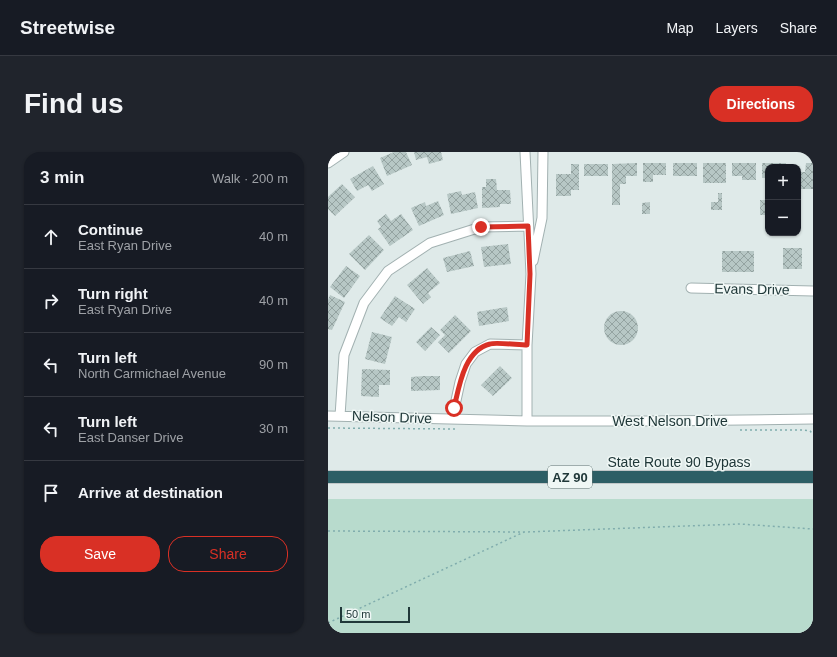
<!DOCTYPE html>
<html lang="en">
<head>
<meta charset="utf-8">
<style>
  body { margin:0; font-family:Helvetica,sans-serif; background:#20242c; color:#f1f3f6 }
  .controls { position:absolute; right:12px; top:12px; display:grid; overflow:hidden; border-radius:8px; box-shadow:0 1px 3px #0004 }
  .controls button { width:36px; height:36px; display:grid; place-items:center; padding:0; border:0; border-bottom:1px solid #363941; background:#171b24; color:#f1f3f6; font:20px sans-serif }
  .scale { position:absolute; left:12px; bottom:10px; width:70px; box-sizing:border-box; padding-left:4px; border:2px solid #203839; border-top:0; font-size:11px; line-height:14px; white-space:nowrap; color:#203839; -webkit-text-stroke:3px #eff7f5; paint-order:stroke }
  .stop { position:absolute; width:12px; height:12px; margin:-9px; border:3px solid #d93025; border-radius:50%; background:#fff }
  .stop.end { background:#d93025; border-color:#fff; box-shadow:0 1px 4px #0008 }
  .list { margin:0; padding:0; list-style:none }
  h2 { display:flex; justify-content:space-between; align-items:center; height:52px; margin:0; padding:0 16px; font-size:17px }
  h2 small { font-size:13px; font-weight:400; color:#9ea1a6 }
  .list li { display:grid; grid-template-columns:26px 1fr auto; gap:12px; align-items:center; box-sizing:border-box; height:64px; padding:0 16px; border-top:1px solid #363941 }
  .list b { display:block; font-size:15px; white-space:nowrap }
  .list p { margin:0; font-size:13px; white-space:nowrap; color:#9ea1a6 }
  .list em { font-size:13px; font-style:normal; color:#9ea1a6 }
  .actions { display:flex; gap:8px; padding:12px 16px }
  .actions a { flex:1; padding:9px 0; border:1px solid #d93025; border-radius:16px; text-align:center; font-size:14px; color:#d93025 }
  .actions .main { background:#d93025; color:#fff }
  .icon { flex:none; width:22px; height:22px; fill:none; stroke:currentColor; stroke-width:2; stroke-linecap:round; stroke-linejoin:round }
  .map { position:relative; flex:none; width:485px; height:481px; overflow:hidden; border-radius:16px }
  header { display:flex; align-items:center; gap:24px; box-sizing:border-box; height:56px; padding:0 20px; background:#171b24; border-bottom:1px solid #363941 }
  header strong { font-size:19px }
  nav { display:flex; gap:22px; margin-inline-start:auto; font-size:14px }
  .intro { display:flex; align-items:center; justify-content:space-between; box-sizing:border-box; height:96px; padding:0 24px }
  h1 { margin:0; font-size:28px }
  .button { padding:10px 18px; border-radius:16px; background:#d93025; color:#fff; font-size:14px; font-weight:700 }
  main { display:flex; gap:24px; padding:0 24px }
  aside { flex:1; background:#171b24; border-radius:16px; box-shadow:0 1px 3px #0004 }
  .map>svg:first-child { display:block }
  .green { fill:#b8dbcd }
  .building { fill:url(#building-cross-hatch) }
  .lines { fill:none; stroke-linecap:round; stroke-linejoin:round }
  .street-casing { stroke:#a2b1b1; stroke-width:11 }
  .highway-casing { stroke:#c1c7c8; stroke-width:14 }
  .path { stroke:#80adad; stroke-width:1.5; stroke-dasharray:2 3; stroke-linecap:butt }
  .street { stroke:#fff; stroke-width:9 }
  .highway { stroke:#2d5e65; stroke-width:12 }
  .route { stroke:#d93025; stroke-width:5 }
  .labels { text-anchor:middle; stroke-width:3; stroke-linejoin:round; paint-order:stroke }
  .shield { fill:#eff7f5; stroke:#5e7171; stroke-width:1 }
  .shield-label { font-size:13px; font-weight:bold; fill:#203839 }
  .street-label { font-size:14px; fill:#203839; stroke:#eff7f5 }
</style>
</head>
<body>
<header>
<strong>Streetwise</strong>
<nav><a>Map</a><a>Layers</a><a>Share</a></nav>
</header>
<div class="intro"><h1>Find us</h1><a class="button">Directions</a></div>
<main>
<aside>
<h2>3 min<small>Walk · 200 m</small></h2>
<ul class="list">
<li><svg class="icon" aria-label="ahead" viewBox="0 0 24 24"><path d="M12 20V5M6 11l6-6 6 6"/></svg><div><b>Continue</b><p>East Ryan Drive</p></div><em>40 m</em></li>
<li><svg class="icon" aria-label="right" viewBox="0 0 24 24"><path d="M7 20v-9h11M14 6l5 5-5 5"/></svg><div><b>Turn right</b><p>East Ryan Drive</p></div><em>40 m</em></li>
<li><svg class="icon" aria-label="left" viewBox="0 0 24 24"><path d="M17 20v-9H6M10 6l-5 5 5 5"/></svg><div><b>Turn left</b><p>North Carmichael Avenue</p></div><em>90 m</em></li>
<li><svg class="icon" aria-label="left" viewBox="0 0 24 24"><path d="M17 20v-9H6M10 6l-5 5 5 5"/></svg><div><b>Turn left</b><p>East Danser Drive</p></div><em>30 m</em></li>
<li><svg class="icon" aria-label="arrive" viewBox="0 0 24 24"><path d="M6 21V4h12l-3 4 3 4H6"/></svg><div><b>Arrive at destination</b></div></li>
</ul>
<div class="actions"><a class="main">Save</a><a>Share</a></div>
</aside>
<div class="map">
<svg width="485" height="481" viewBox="0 0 485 481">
  <defs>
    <pattern id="building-cross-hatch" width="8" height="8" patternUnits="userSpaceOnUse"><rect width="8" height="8" fill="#b7c7c5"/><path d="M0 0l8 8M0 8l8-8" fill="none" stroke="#94a3a1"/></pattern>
  </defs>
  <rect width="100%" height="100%" fill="#dfeae9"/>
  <path class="green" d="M0,347h485v134h-485z"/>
  <path class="building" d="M66,0h12l6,13 -25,11 -7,-18z
    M86,0h27l2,8 -14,4 -2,-7 -11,3z
    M309,11v13h-11v8h-6v21h-8v-41z
    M315,11h23v12h-13v7h-10z
    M345,11h24v13h-24z
    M375,11h23v20h-23z
    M404,11h24v17h-14v-4h-10z
    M434,11h24v4h-18v11h-6z
    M478,11h7v26h-13v5h-2v-22h7z
    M243,12h8v26h-8v6h-15v-22h15z
    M256,12h24v12h-24z
    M45,14l11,18 -12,7 -4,-6 -11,6 -7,-12z
    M158,27h10l1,11h13l1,14h-11v3l-18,1v-21h4z
    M14,32l13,13 -20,19 -7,-7v-12z
    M133,39l1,4 13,-3 3,16 -27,6 -4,-20z
    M390,41h4v17h-11v-8h7z
    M432,48h8v15h-8z
    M110,49l6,14 -25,11 -8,-18 14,-6 1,4z
    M322,50v12h-8v-11z
    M58,62l5,7 10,-7 12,16 -23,16 -12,-17 3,-2 -4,-6z
    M41,83l15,15 -19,20 -16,-16z
    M180,92l3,20 -27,3 -3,-20z
    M455,96h19v21h-19z
    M142,99l4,15 -27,6 -4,-14z
    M394,99h32v21h-32z
    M18,114l14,10 -16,22 -14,-11z
    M99,116l13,15 -12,10 3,4 -8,7 -16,-19z
    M2,143l15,7 -13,28 -4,-1v-29z
    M67,144l20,13 -9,13 -7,-5 -7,9 -12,-8z
    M179,155l2,14 -30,5 -2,-14z
    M276 176a17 17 0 1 1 34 0a17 17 0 1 1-34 0Z
    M127,163l16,16 -22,22 -11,-11 7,-7 -5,-5z
    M103,175l9,8 -15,16 -9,-9z
    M44,180l20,5 -7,27 -20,-5z
    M172,214l12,12 -19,18 -12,-11z
    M34,217l28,1v15h-11v12l-18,-1z
    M96,224h16v14l-29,1v-14z"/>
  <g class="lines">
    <defs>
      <path id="street" d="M197,0l6,122 -4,71v76
        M0,11l16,-11
        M205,109l9,-43 1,-66
        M363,136l122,3
        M0,264l199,5h130l156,-2
        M12,264l4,-61 20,-52 24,-32 42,-28 51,-16 47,-1
        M124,267l8,-37 6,-18 9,-12 15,-8 37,1"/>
      <path id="highway" d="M0,325h485"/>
    </defs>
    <use href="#street" class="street-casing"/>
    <use href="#highway" class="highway-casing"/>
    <path class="path" d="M0,276l130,1
      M412,278h63l7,1 3,3
      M0,379l197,1 215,-8 73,5
      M0,471l196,-91"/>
    <use href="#street" class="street"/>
    <use href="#highway" class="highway"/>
  </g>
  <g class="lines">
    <path class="route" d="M126,256c5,-21 10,-58 36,-64 6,-2 29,1 37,1l3,-71 -2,-48 -47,1"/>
  </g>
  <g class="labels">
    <rect class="shield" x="220" y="314" width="44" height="22" rx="3"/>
    <g class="shield-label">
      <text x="242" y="330">AZ 90</text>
    </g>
    <g class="street-label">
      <text transform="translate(424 137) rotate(1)" y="5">Evans Drive</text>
      <text transform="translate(64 265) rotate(2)" y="5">Nelson Drive</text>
      <text x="342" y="274">West Nelson Drive</text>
      <text x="351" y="315">State Route 90 Bypass</text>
    </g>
  </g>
</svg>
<div class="controls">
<button>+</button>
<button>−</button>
</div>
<div class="scale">50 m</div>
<div class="stop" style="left:126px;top:256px"></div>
<div class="stop end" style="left:153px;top:75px"></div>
</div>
</main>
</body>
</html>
